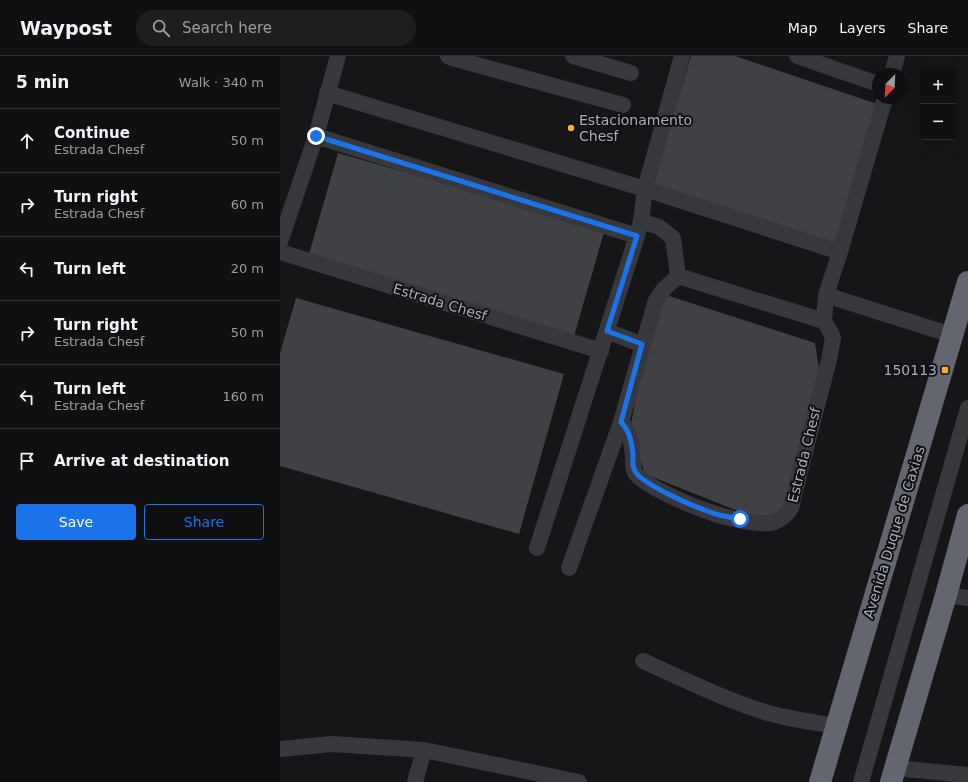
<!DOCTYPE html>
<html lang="en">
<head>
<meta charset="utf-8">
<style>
  body { margin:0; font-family:"DejaVu Sans",sans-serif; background:#1e1e20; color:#f1f3f6 }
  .controls { position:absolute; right:12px; top:12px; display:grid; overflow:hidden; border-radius:4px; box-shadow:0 4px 16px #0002 }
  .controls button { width:36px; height:36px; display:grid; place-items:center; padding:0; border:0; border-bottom:1px solid #303032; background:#101012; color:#f1f3f6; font:20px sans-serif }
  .compass { position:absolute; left:592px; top:12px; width:36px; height:36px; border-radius:50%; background:#101012; box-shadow:0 4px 16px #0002; rotate:204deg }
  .stop { position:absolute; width:12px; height:12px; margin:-9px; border:3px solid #1a73e8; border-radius:50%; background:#fff }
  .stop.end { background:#1a73e8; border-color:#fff; box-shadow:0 1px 4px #0008 }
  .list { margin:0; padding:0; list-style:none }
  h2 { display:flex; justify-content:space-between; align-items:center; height:52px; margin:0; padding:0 16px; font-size:17px }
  h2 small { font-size:13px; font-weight:400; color:#9c9d9f }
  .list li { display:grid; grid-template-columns:26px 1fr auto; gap:12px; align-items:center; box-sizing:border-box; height:64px; padding:0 16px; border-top:1px solid #303032 }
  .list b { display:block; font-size:15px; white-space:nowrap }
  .list p { margin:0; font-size:13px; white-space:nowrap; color:#9c9d9f }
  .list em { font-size:13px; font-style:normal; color:#9c9d9f }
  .actions { display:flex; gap:8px; padding:12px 16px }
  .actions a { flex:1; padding:9px 0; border:1px solid #1a73e8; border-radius:4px; text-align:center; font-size:14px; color:#1a73e8 }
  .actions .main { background:#1a73e8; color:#fff }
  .icon { flex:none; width:22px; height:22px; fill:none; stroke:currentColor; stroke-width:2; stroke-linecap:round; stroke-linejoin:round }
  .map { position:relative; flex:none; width:688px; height:726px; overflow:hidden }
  header { display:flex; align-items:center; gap:24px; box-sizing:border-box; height:56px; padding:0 20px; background:#101012; border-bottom:1px solid #303032 }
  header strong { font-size:19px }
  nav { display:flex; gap:22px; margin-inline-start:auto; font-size:14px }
  .search { width:280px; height:36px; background:#1e1e20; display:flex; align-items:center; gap:10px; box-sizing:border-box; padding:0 14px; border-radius:22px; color:#9c9d9f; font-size:15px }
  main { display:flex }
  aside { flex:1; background:#101012 }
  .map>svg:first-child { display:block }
  .building { fill:#404145 }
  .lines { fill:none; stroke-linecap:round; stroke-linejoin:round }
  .minor { stroke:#37383d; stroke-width:16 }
  .highway { stroke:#63666e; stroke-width:22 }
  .route { stroke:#1a73e8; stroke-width:5 }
  .poi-dot { fill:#f2b134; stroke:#111113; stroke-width:1.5 }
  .labels { text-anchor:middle; stroke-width:4; stroke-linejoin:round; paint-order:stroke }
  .poi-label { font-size:14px; fill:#a8adb8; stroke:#111113; text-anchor:start }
  .street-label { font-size:14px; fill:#a8adb8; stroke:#111113 }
</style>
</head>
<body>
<header>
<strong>Waypost</strong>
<div class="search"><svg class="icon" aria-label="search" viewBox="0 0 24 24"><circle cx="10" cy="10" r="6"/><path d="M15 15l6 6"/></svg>Search here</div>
<nav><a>Map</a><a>Layers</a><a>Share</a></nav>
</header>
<main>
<aside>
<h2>5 min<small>Walk · 340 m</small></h2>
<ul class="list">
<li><svg class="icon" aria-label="ahead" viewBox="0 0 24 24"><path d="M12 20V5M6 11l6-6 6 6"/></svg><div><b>Continue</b><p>Estrada Chesf</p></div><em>50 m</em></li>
<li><svg class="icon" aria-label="right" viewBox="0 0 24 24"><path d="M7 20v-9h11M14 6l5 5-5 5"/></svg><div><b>Turn right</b><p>Estrada Chesf</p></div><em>60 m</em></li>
<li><svg class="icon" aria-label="left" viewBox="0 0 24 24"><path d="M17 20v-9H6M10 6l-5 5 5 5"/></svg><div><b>Turn left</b></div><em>20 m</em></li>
<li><svg class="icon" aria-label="right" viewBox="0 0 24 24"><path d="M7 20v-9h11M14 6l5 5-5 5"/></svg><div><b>Turn right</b><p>Estrada Chesf</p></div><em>50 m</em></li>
<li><svg class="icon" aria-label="left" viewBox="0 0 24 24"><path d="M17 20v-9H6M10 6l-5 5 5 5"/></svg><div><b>Turn left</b><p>Estrada Chesf</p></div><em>160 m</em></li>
<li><svg class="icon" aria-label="arrive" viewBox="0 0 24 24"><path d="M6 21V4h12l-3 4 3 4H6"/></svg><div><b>Arrive at destination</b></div></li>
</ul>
<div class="actions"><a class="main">Save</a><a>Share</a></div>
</aside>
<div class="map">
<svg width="688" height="726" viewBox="0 0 688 726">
  <rect width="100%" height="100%" fill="#161618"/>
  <path class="building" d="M411,0h44l145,49 -42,144 -187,-59z
    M58,97l267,76 -31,107 -267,-75z
    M383,238l152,49 6,39 -30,127 -28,12 -118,-47 -15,-44 10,-56z
    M16,242l268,76 -45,160 -239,-68v-113z"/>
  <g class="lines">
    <path class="minor" d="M168,0l4,2 171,47
      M293,0l58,17
      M517,0l81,28
      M612,18l5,-18
      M47,37l318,96 195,63
      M36,80l321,100
      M361,165l18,6 14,11 5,38
      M0,186l36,-106 22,-80
      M0,196l321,99
      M398,220l146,45
      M546,239l126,40
      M327,275l36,14
      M341,366c10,11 11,21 12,36 0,5 0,10 2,15 9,13 59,34 75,39 12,5 48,13 60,11 8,-1 17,-8 21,-15l12,-49 26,-99 4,-22 -3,-7 -6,-10 2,-26 14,-43 45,-154
      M257,492l100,-312 4,-15 4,-32 37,-133
      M289,512l52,-146 35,-122 8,-11 14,-13
      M666,539l22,3
      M363,605c40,18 80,38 122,51 23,7 47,10 71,14
      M0,693l52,-5 92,6 155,32
      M615,712l73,7
      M135,726l9,-32
      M581,726l107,-374"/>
    <path class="highway" d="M540,726l148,-500
      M611,726l55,-187 22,-80"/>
  </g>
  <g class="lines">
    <path class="route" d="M36,80l321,100 -30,95 35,13 -21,78c9,10 11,20 12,34 0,5 -1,10 2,15 6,13 60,36 75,41 9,4 20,5 30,7"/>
  </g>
  <g class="poi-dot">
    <circle cx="291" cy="72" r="4"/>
    <rect x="661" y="310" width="8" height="8" rx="2"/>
  </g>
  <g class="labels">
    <g class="poi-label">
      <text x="299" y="69">Estacionamento<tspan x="299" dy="16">Chesf</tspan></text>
      <text x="657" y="319" text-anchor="end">150113</text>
    </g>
    <g class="street-label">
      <text transform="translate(160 246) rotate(17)" y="5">Estrada Chesf</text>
      <text transform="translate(524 399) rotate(-76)" y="5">Estrada Chesf</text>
      <text transform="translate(614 476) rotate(-73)" y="5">Avenida Duque de Caxias</text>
    </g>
  </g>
</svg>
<div class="controls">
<button>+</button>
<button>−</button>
</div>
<svg class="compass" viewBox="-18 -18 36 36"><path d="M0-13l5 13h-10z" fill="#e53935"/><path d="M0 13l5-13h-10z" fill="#9c9d9f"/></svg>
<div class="stop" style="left:460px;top:463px"></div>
<div class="stop end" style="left:36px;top:80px"></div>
</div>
</main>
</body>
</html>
